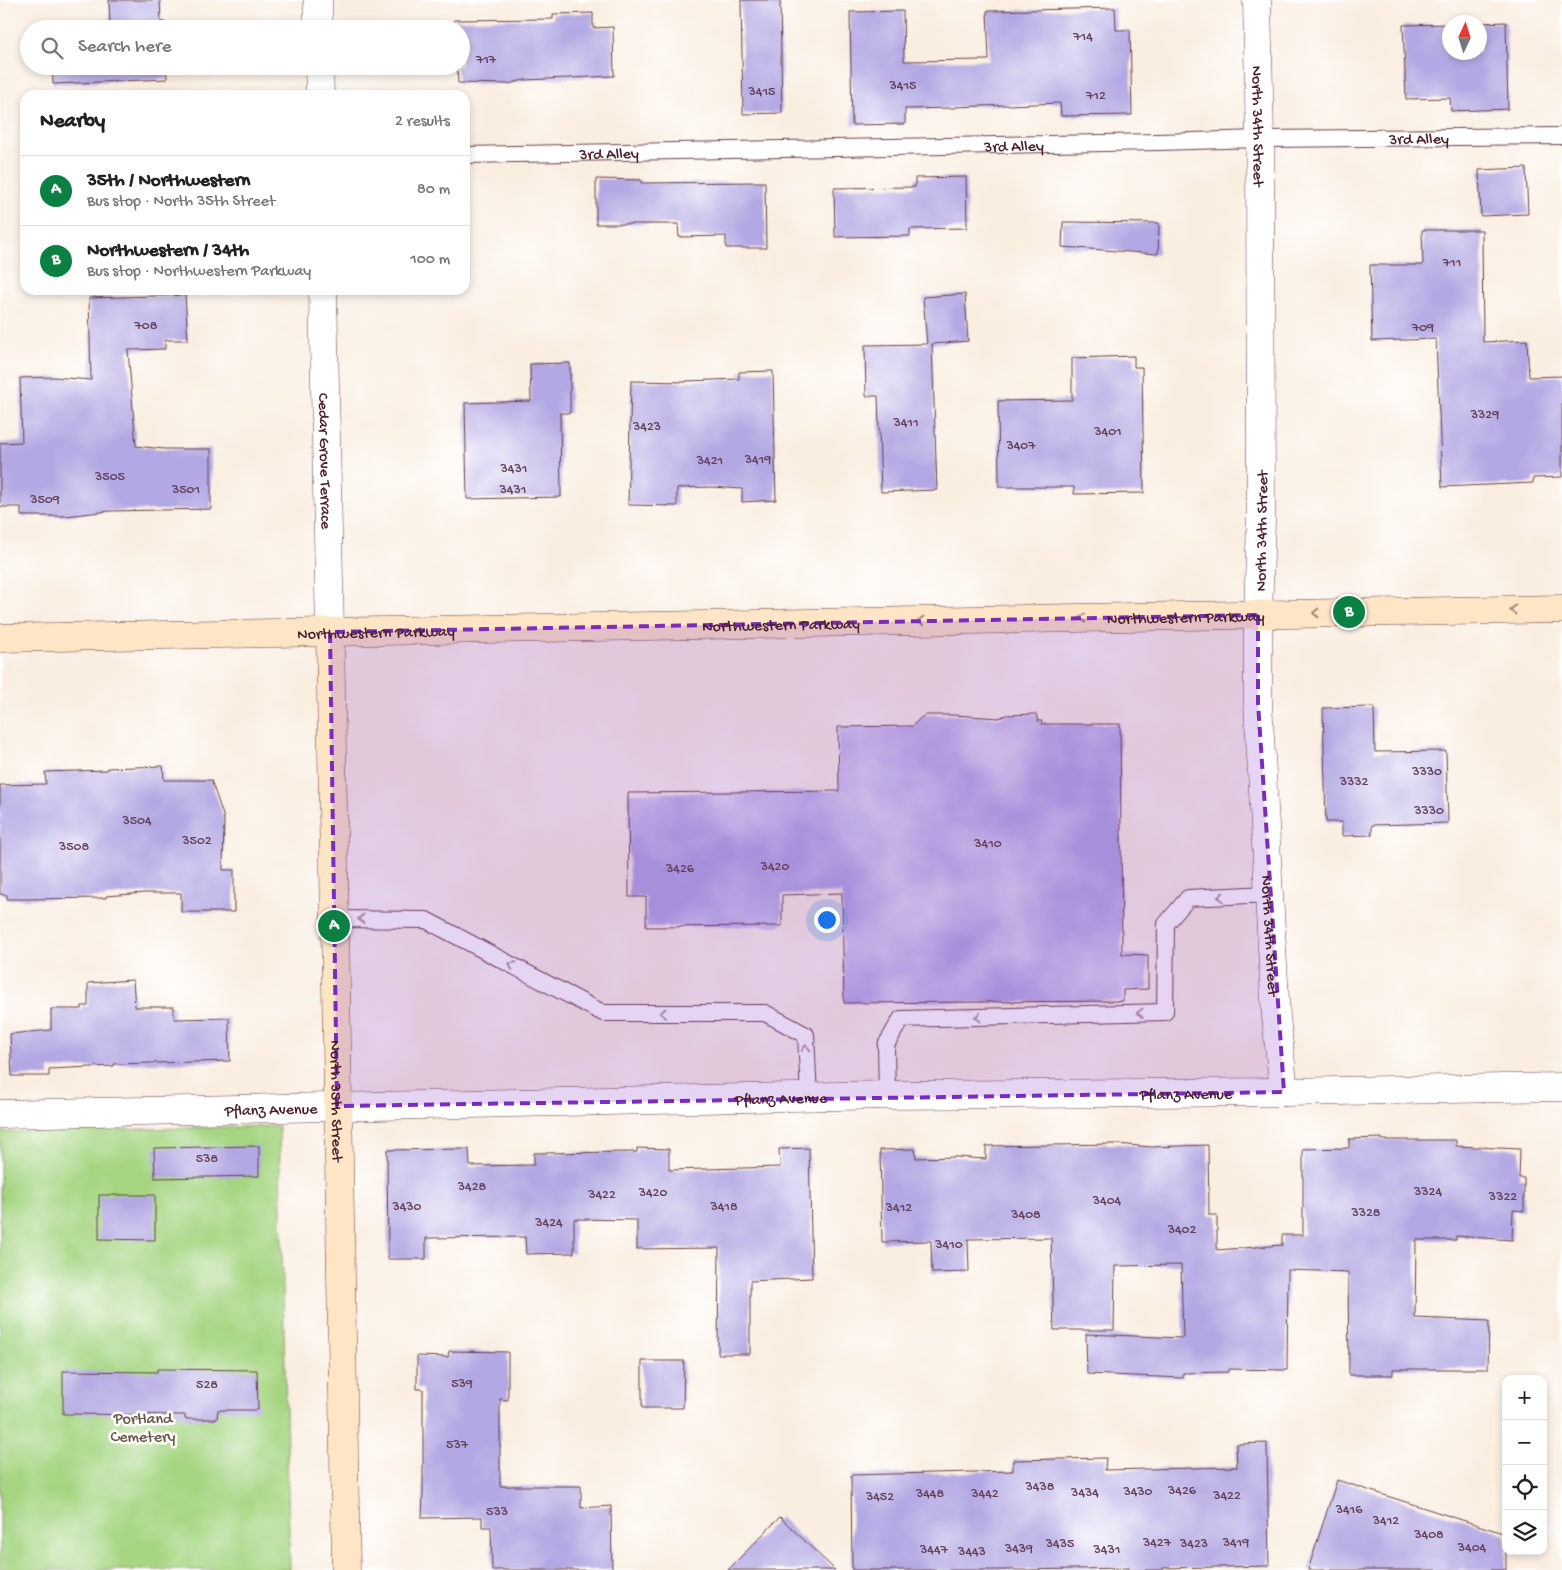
<!DOCTYPE html>
<html lang="en">
<head>
<meta charset="utf-8">
<style>
  body { margin:0; font-family:"Gochi Hand",sans-serif; background:#f2f2f2; color:#222 }
  .controls { position:absolute; right:15px; bottom:15px; display:grid; overflow:hidden; border-radius:10px; box-shadow:0 2px 8px #0003 }
  .controls button { width:45px; height:45px; display:grid; place-items:center; padding:0; border:0; border-bottom:1px solid #e0e0e0; background:#fff; color:#222; font:25px sans-serif }
  .compass { position:absolute; left:1442px; top:15px; width:45px; height:45px; border-radius:50%; background:#fff; box-shadow:0 2px 8px #0003; rotate:4deg }
  .you { position:absolute; left:826px; top:919px; width:18px; height:18px; margin:-12px; border:4px solid #fff; border-radius:50%; background:#1a73e8; box-shadow:0 0 0 8px #1a73e833 }
  .badge { display:grid; place-items:center; width:32px; height:32px; border-radius:50%; background:#0b8043; color:#fff; font-size:16px; font-weight:700 }
  .pin { position:absolute; translate:-50% -50%; border:2px solid #fff; box-shadow:0 1px 5px #0006 }
  .list { margin:0; padding:0; list-style:none }
  h2 { display:flex; justify-content:space-between; align-items:center; height:65px; margin:0; padding:0 20px; font-size:21px }
  h2 small { font-size:16px; font-weight:400; color:#767676 }
  .list li { display:grid; grid-template-columns:32px 1fr auto; gap:15px; align-items:center; box-sizing:border-box; height:70px; padding:0 20px; border-top:1px solid #e0e0e0 }
  .list b { display:block; font-size:19px; white-space:nowrap }
  .list p { margin:0; font-size:16px; white-space:nowrap; color:#767676 }
  .list em { font-size:16px; font-style:normal; color:#767676 }
  .icon { flex:none; width:28px; height:28px; fill:none; stroke:currentColor; stroke-width:2; stroke-linecap:round; stroke-linejoin:round }
  .map { position:relative; flex:none; width:1562px; height:1570px; overflow:hidden }
  .search { position:absolute; background:#fff; box-shadow:0 2px 8px #0003; left:20px; top:20px; width:450px; height:55px; display:flex; align-items:center; gap:12px; box-sizing:border-box; padding:0 18px; border-radius:28px; color:#767676; font-size:19px }
  .panel { position:absolute; background:#fff; box-shadow:0 2px 8px #0003; left:20px; top:90px; width:450px; height:205px; border-radius:15px }
  .map>svg:first-child { display:block }
  .green { fill:#a6d582; stroke:#787a56 }
  .building { fill:#b2a8e3 }
  .lines { fill:none; stroke-linecap:round; stroke-linejoin:round }
  .lane-casing { stroke:#643e46; stroke-width:18 }
  .street-casing { stroke:#643e46; stroke-width:29 }
  .secondary-casing { stroke:#643e46; stroke-width:29 }
  .lane { stroke:#fff; stroke-width:16 }
  .street { stroke:#fff; stroke-width:28 }
  .secondary { stroke:#fde5c5; stroke-width:28 }
  .oneway { stroke:#a48278 }
  .oneway2 { stroke:#ae9aa0 }
  .marked { fill:#7b2cbf; fill-opacity:0.2; stroke:#7b2cbf; stroke-width:4; stroke-dasharray:10 6; stroke-linejoin:round }
  .labels { text-anchor:middle; stroke-width:5; stroke-linejoin:round; paint-order:stroke }
  .number-label { font-size:14px; fill:#644159 }
  .street-label { font-size:16px; fill:#4a1f2b; stroke:#fff }
  .park-label { font-size:16px; fill:#665645; stroke:#fff }
</style>
</head>
<body>
<div class="map">
<svg width="1562" height="1570" viewBox="0 0 1562 1570">
  <rect width="100%" height="100%" fill="#fff"/>
  <filter id="ink" filterUnits="userSpaceOnUse"><feTurbulence type="fractalNoise" baseFrequency=".02" numOctaves="2"/><feDisplacementMap in="SourceGraphic" scale="10" xChannelSelector="R" yChannelSelector="G"/><feConvolveMatrix kernelMatrix="1 2 1 2 8 2 1 2 1" color-interpolation-filters="sRGB"/></filter>
  <filter id="wash" filterUnits="userSpaceOnUse"><feTurbulence type="fractalNoise" baseFrequency=".0096" numOctaves="4" result="noise"/><feDisplacementMap in="SourceGraphic" scale="20" xChannelSelector="R" yChannelSelector="G"/><feGaussianBlur stdDeviation="1.12" result="paint"/><feColorMatrix in="noise" values="0 0 0 0 0 0 0 0 0 0 0 0 0 0 0 0 0 1.4 0 .05"/><feComposite in="paint" operator="in"/></filter>
  <g filter="url(#wash)">
    <rect width="100%" height="100%" fill="#faeee1"/>
    <path class="green" d="M279,1126l11,444h-290v-438z"/>
    <g id="blocks">
      <path class="building" d="M109,0h51l1,22h4v7h-115v-4l60,-2z
        M741,0h39l2,113 -39,1z
        M1115,8l1,22h14l2,85 -71,1 -1,-13 -105,4v1l-50,1v15l-53,1 -2,-113 53,-1 1,50 85,-1 -2,-49z
        M593,13v15l20,-1 1,49 -90,4 -16,4 -50,-1 -1,-17h4v-37h-7v-9l99,-1v-5z
        M1506,22l2,87 -57,2 -1,-13 -44,1 -3,-74 47,-1v28h30v-29z
        M52,66h114l1,13 -114,5z
        M1526,168l2,46 -47,2 -2,-46z
        M966,177l1,51 -57,1v7l-75,1 -1,-49 81,-1v-9z
        M596,179l45,1v3l124,-1 1,66h-40v-12l-47,1 -1,-13h-82z
        M1063,222l96,1 -1,31 -96,-7z
        M1422,230h60l1,112 44,-2 2,37 33,-1v101l-29,1v5l-91,4 -6,-148 -64,2 -2,-76h53z
        M965,294l3,47 -36,3 5,146 -56,2 -3,-96h-12l-1,-51 62,-1 -4,-47z
        M185,295l3,45h-23v9l-37,1 8,96 28,3h47v60l-101,2 -45,5h-44v-9h-21v-64l22,-1 -2,-64 34,-1 37,3 -2,-82z
        M1134,356v11h8l2,126 -70,1v-7h-75l-1,-86 74,-1v-42z
        M570,363v50h-10l1,84 -94,2 -2,-96 66,-2 -1,-37z
        M773,371l3,129 -34,2v-13l-30,-2 -35,1v18l-49,-1 3,-124 55,1v-1l53,-2v-7z
        M1374,707l1,45 71,-1 2,72 -76,2v10l-30,1v-14h-16l-3,-114z
        M1036,714l2,7h4l-1,3h79l2,230 26,1v34l-25,1v11l-279,2 -2,-110 -60,2v31l-136,1v-30h-17l-1,-104 211,-2 -1,-64 75,-1 7,-8 6,-3h28l45,3 7,-3z
        M163,766l1,14h47l13,38 -1,52h11v42h-53v-19h-36l-39,3v2l-79,1h-20v-4l-7,-1v-109l46,-1 -1,-12 62,-2v-2z
        M133,980l2,27h39v12l55,-1 1,43 -116,3v2l-65,3v7h-37l-2,-42 41,-4v-21h31v-3h6v-23z
        M1382,1138v2h74v6l64,3 -1,29h5v33l-11,-1 -1,30 -56,-4v4h-40l-1,78 74,3 -1,48h-95v6h-44l-1,-103 -60,-2 -1,100 -59,-1v3l-45,1v5l-96,-4 -1,-40 97,4 -2,-73 -66,1 -1,64h-60l-3,-92 -83,1 1,33 -37,1 -1,-32 -49,1 -2,-92 35,-1 1,9 40,-1 30,2v-13l130,-2 36,3 56,-2 1,70h8v35l65,-5v-10h21v-86l46,-1v-9z
        M259,1146v30l-104,2 -1,-30z
        M637,1148l32,1v21l111,-3 -1,-18 30,-1 3,130 -62,3v73h-32l1,-106 -82,1v-29l-63,-1v34l-48,1 -1,-17 -99,1v21h-38l-1,-109 82,-1 1,17 64,-1v-12l103,-1z
        M99,1195h56v45l-56,-1z
        M449,1351l59,1v48l-8,-1v87h81v22l30,-2 1,64h-120l-1,-43h-9v-10l-60,1 1,-25v-104h-6v-33l31,1z
        M642,1361h42l-1,47h-41z
        M157,1369l100,1 1,40h-40l-1,9h-32v-4l-122,-1v-43l94,1z
        M1267,1443l2,123 -106,2v2h-35v-2l-108,2h-168l-1,-95 162,-4v-11l93,-2 -1,12 132,-3 -1,-23z
        M1337,1480l169,54v36h-198z
        M780,1517l55,53h-107z"/>
    </g>
  </g>
  <g filter="url(#ink)">
    <use href="#blocks" fill-opacity="0" stroke="#643e46" stroke-width="1"/>
    <g class="lines">
      <defs>
        <g id="lane">
          <path id="s1" d="M465,155l693,-13 102,-3 302,-3"/>
          <path d="M334,919l92,1 177,93h162l41,22 3,62"/>
          <path d="M887,1095l-1,-50 15,-26 264,-7 1,-88 22,-26 81,-4"/>
        </g>
        <g id="street">
          <path d="M318,0v29"/>
          <path id="s2" d="M1257,0l3,139 1,381 -3,95v88l18,314 8,75"/>
          <path d="M319,66l1,29"/>
          <path id="s3" d="M323,290l7,342"/>
          <path id="s4" d="M0,1114l887,-19 397,-3 278,-5"/>
        </g>
        <g id="secondary">
          <path id="s5" d="M330,632l16,938"/>
          <path id="s6" d="M0,638l1562,-29"/>
        </g>
      </defs>
      <use href="#lane" class="lane-casing"/>
      <use href="#street" class="street-casing"/>
      <use href="#secondary" class="secondary-casing"/>
      <use href="#lane" class="lane"/>
      <use href="#street" class="street"/>
      <use href="#secondary" class="secondary"/>
    </g>
    <defs><path id="oneway-chevron" d="M-2-3.5L2.5 0L-2 3.5" fill="none" stroke-width="1.6" stroke-linecap="round" stroke-linejoin="round" transform="scale(1.25)"/></defs>
    <g class="oneway">
      <use href="#oneway-chevron" transform="translate(1513 610) rotate(179)"/>
      <use href="#oneway-chevron" transform="translate(1316 613) rotate(179)"/>
      <use href="#oneway-chevron" transform="translate(1083 618) rotate(179)"/>
      <use href="#oneway-chevron" transform="translate(921 621) rotate(179)"/>
    </g>
    <g class="oneway2">
      <use href="#oneway-chevron" transform="translate(1221 897) rotate(177)"/>
      <use href="#oneway-chevron" transform="translate(361 919) rotate(180)"/>
      <use href="#oneway-chevron" transform="translate(512 965) rotate(-152)"/>
      <use href="#oneway-chevron" transform="translate(663 1013) rotate(-180)"/>
      <use href="#oneway-chevron" transform="translate(1140 1013) rotate(179)"/>
      <use href="#oneway-chevron" transform="translate(978 1017) rotate(179)"/>
      <use href="#oneway-chevron" transform="translate(806 1048) rotate(-91)"/>
    </g>
  </g>
  <path class="marked" d="M1258,615v88l26,389 -947,14 -7,-474z"/>
  <g class="labels">
    <g class="number-label">
      <text x="1083" y="40">714</text>
      <text x="486" y="63">717</text>
      <text x="903" y="89">3415</text>
      <text x="762" y="95">3415</text>
      <text x="1096" y="99">712</text>
      <text x="1452" y="266">711</text>
      <text x="146" y="329">708</text>
      <text x="1423" y="331">709</text>
      <text x="1485" y="418">3329</text>
      <text x="906" y="426">3411</text>
      <text x="647" y="430">3423</text>
      <text x="1108" y="435">3401</text>
      <text x="1021" y="449">3407</text>
      <text x="758" y="463">3419</text>
      <text x="710" y="464">3421</text>
      <text x="514" y="472">3431</text>
      <text x="110" y="480">3505</text>
      <text x="186" y="493">3501</text>
      <text x="513" y="493">3431</text>
      <text x="45" y="503">3509</text>
      <text x="1427" y="775">3330</text>
      <text x="1354" y="785">3332</text>
      <text x="1429" y="814">3330</text>
      <text x="137" y="824">3504</text>
      <text x="197" y="844">3502</text>
      <text x="988" y="847">3410</text>
      <text x="74" y="850">3508</text>
      <text x="775" y="870">3420</text>
      <text x="680" y="872">3426</text>
      <text x="207" y="1162">538</text>
      <text x="472" y="1190">3428</text>
      <text x="1428" y="1195">3324</text>
      <text x="653" y="1196">3420</text>
      <text x="602" y="1198">3422</text>
      <text x="1503" y="1200">3322</text>
      <text x="1107" y="1204">3404</text>
      <text x="407" y="1210">3430</text>
      <text x="724" y="1210">3418</text>
      <text x="899" y="1211">3412</text>
      <text x="1366" y="1216">3328</text>
      <text x="1026" y="1218">3408</text>
      <text x="549" y="1226">3424</text>
      <text x="1182" y="1233">3402</text>
      <text x="949" y="1248">3410</text>
      <text x="462" y="1387">539</text>
      <text x="207" y="1388">528</text>
      <text x="457" y="1448">537</text>
      <text x="1040" y="1490">3438</text>
      <text x="1182" y="1494">3426</text>
      <text x="1138" y="1495">3430</text>
      <text x="1085" y="1496">3434</text>
      <text x="930" y="1497">3448</text>
      <text x="985" y="1497">3442</text>
      <text x="1227" y="1499">3422</text>
      <text x="880" y="1500">3452</text>
      <text x="1349" y="1513">3416</text>
      <text x="497" y="1515">533</text>
      <text x="1386" y="1524">3412</text>
      <text x="1429" y="1538">3408</text>
      <text x="1157" y="1546">3427</text>
      <text x="1236" y="1546">3419</text>
      <text x="1060" y="1547">3435</text>
      <text x="1194" y="1547">3423</text>
      <text x="1472" y="1551">3404</text>
      <text x="1019" y="1552">3439</text>
      <text x="934" y="1553">3447</text>
      <text x="1107" y="1553">3431</text>
      <text x="972" y="1555">3443</text>
    </g>
    <g class="street-label">
      <text dy="6" stroke="none"><textPath href="#s2" startOffset="126">North 34th Street</textPath></text>
      <text dy="6" stroke="none"><textPath href="#s1" startOffset="954">3rd Alley</textPath></text>
      <text dy="6" stroke="none"><textPath href="#s1" startOffset="549">3rd Alley</textPath></text>
      <text dy="6" stroke="none"><textPath href="#s1" startOffset="144">3rd Alley</textPath></text>
      <text dy="6" stroke="none"><textPath href="#s3" startOffset="171">Cedar Grove Terrace</textPath></text>
      <text transform="translate(1260 531) rotate(-89)" y="6">North 34th Street</text>
      <text dy="6" stroke="none"><textPath href="#s6" startOffset="1186">Northwestern Parkway</textPath></text>
      <text dy="6" stroke="none"><textPath href="#s6" startOffset="781">Northwestern Parkway</textPath></text>
      <text dy="6" stroke="none"><textPath href="#s6" startOffset="376">Northwestern Parkway</textPath></text>
      <text dy="6" stroke="none"><textPath href="#s2" startOffset="936">North 34th Street</textPath></text>
      <text dy="6" stroke="none"><textPath href="#s4" startOffset="1186">Pflanz Avenue</textPath></text>
      <text dy="6" stroke="none"><textPath href="#s4" startOffset="781">Pflanz Avenue</textPath></text>
      <text dy="6" stroke="none"><textPath href="#s5" startOffset="469">North 35th Street</textPath></text>
      <text dy="6" stroke="none"><textPath href="#s4" startOffset="271">Pflanz Avenue</textPath></text>
    </g>
    <g class="park-label">
      <text x="143" y="1423">Portland<tspan x="143" dy="18">Cemetery</tspan></text>
    </g>
  </g>
</svg>
<div class="controls">
<button>+</button>
<button>−</button>
<button><svg class="icon" aria-label="locate" viewBox="0 0 24 24"><circle cx="12" cy="12" r="6"/><path d="M12 2v4M12 18v4M2 12h4M18 12h4"/></svg></button>
<button><svg class="icon" aria-label="layers" viewBox="0 0 24 24"><path d="M12 4l9 5-9 5-9-5zM3 14l9 5 9-5"/></svg></button>
</div>
<svg class="compass" viewBox="-18 -18 36 36"><path d="M0-13l5 13h-10z" fill="#e53935"/><path d="M0 13l5-13h-10z" fill="#767676"/></svg>
<div class="you"></div>
<div class="pin badge" style="left:334px;top:926px">A</div>
<div class="pin badge" style="left:1349px;top:612px">B</div>
<div class="search"><svg class="icon" aria-label="search" viewBox="0 0 24 24"><circle cx="10" cy="10" r="6"/><path d="M15 15l6 6"/></svg>Search here</div>
<section class="panel">
<h2>Nearby<small>2 results</small></h2>
<ul class="list">
<li><span class="badge">A</span><div><b>35th / Northwestern</b><p>Bus stop · North 35th Street</p></div><em>80 m</em></li>
<li><span class="badge">B</span><div><b>Northwestern / 34th</b><p>Bus stop · Northwestern Parkway</p></div><em>100 m</em></li>
</ul>
</section>
</div>
</body>
</html>
